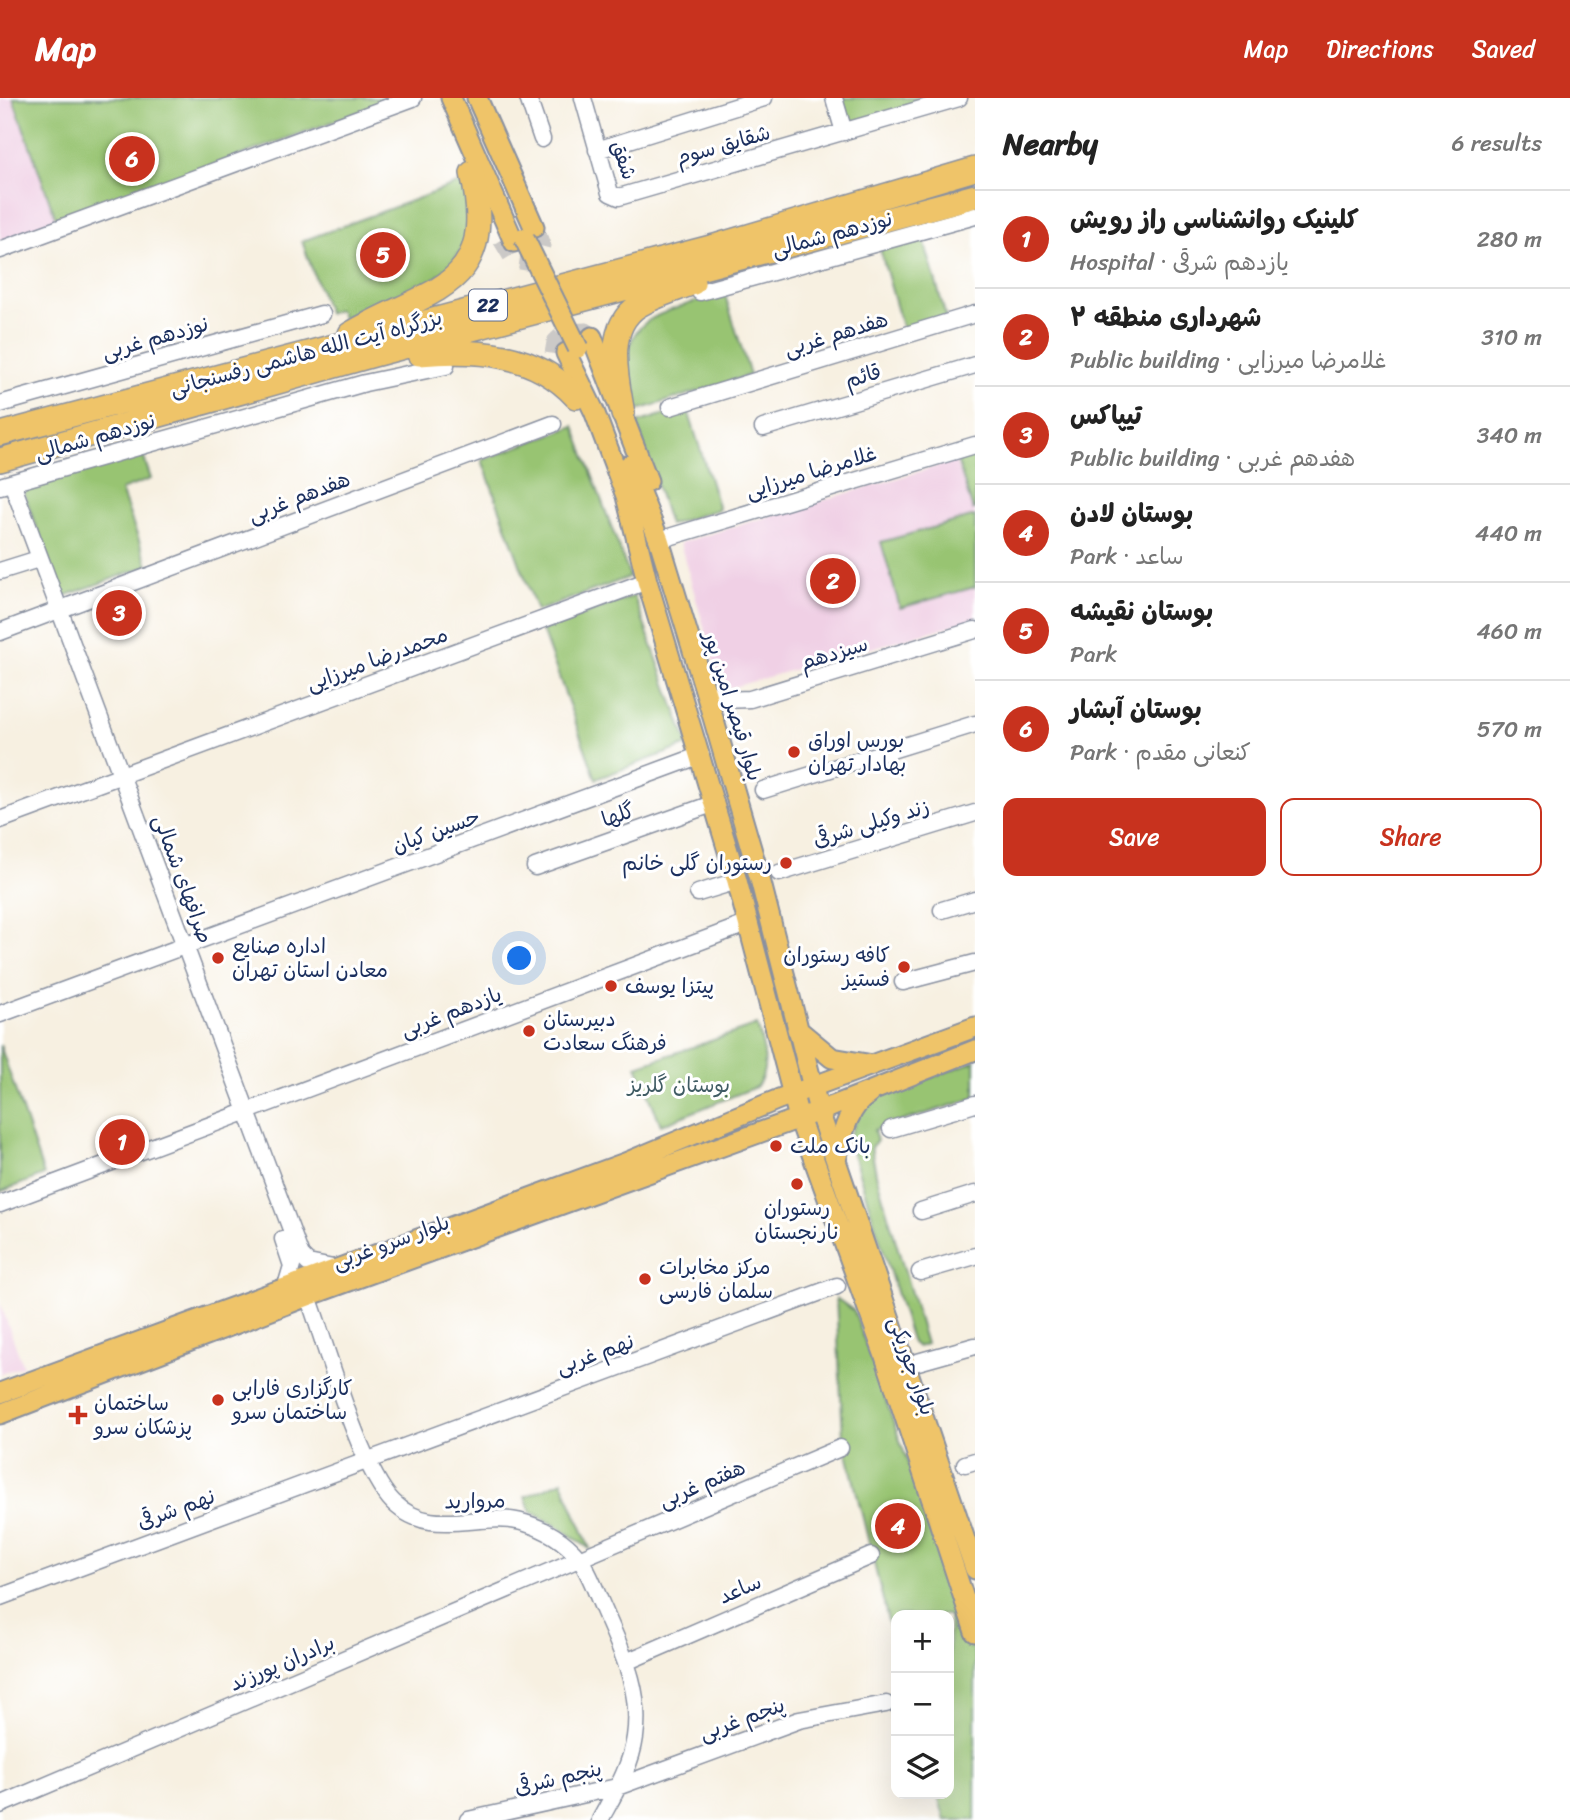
<!DOCTYPE html>
<html lang="en">
<head>
<meta charset="utf-8">
<style>
  body { margin:0; font-family:Sriracha,"Playpen Sans Arabic",sans-serif; background:#f6f6f6; color:#222 }
  .controls { position:absolute; right:21px; bottom:21px; display:grid; overflow:hidden; border-radius:14px; box-shadow:0 7px 28px #0002 }
  .controls button { width:63px; height:63px; display:grid; place-items:center; padding:0; border:0; border-bottom:2px solid #e0e0e0; background:#fff; color:#222; font:35px sans-serif }
  .you { position:absolute; left:520px; top:861px; width:24px; height:24px; margin:-18px; border:5px solid #fff; border-radius:50%; background:#1a73e8; box-shadow:0 0 0 10px #1a73e833 }
  .badge { display:grid; place-items:center; width:46px; height:46px; border-radius:50%; background:#c8321e; color:#fff; font-size:23px; font-weight:700 }
  .pin { position:absolute; translate:-50% -50%; border:4px solid #fff; box-shadow:0 2px 7px #0006 }
  .list { margin:0; padding:0; list-style:none }
  h2 { display:flex; justify-content:space-between; align-items:center; height:91px; margin:0; padding:0 28px; font-size:30px }
  h2 small { font-size:23px; font-weight:400; color:#767676 }
  .list li { display:grid; grid-template-columns:46px 1fr auto; gap:21px; align-items:center; box-sizing:border-box; height:98px; padding:0 28px; border-top:2px solid #e0e0e0 }
  .list b { display:block; font-size:26px; white-space:nowrap }
  .list p { margin:0; font-size:23px; white-space:nowrap; color:#767676 }
  .list em { font-size:23px; font-style:normal; color:#767676 }
  .actions { display:flex; gap:14px; padding:21px 28px }
  .actions a { flex:1; padding:16px 0; border:2px solid #c8321e; border-radius:14px; text-align:center; font-size:24px; color:#c8321e }
  .actions .main { background:#c8321e; color:#fff }
  .icon { flex:none; width:38px; height:38px; fill:none; stroke:currentColor; stroke-width:2; stroke-linecap:round; stroke-linejoin:round }
  .map { position:relative; flex:none; width:975px; height:1722px; overflow:hidden }
  header { display:flex; align-items:center; gap:42px; box-sizing:border-box; height:98px; padding:0 35px; background:#c8321e; color:#fff }
  header strong { font-size:33px }
  nav { display:flex; gap:38px; margin-inline-start:auto; font-size:24px }
  main { display:flex }
  aside { flex:1; background:#fff }
  .map>svg:first-child { display:block }
  .built { fill:#f0d0e5 }
  .green { fill:#98c472; stroke:#5a7a68; stroke-width:2 }
  .lines { fill:none; stroke-linecap:round; stroke-linejoin:round }
  .major-tunnel { stroke:#cbc9c7; stroke-width:19; stroke-dasharray:19 10; stroke-linecap:butt }
  .minor-casing { stroke:#8990a0; stroke-width:19 }
  .major-casing { stroke:#8990a0; stroke-width:23 }
  .highway-casing { stroke:#8990a0; stroke-width:26 }
  .minor { stroke:#fff; stroke-width:16 }
  .major { stroke:#efc469; stroke-width:19 }
  .highway { stroke:#efc469; stroke-width:23 }
  .major-bridge-casing { stroke:#8990a0; stroke-width:23; stroke-linecap:butt }
  .major-bridge { stroke:#efc469; stroke-width:19 }
  .poi-dot { fill:#c8321e; stroke:#fff; stroke-width:2.5 }
  .labels { text-anchor:middle; stroke-width:6; stroke-linejoin:round; paint-order:stroke }
  .shield { fill:#fff; stroke:#5f6d8e; stroke-width:2 }
  .shield-label { font-size:19px; font-weight:bold; fill:#1b2f5e }
  .street-label { font-size:21px; fill:#1b2f5e; stroke:#fff }
  .poi-label { font-size:21px; fill:#1b2f5e; stroke:#fff; text-anchor:start }
  .park-label { font-size:21px; fill:#405c64; stroke:#fff }
</style>
</head>
<body>
<header>
<strong>Map</strong>
<nav><a>Map</a><a>Directions</a><a>Saved</a></nav>
</header>
<main>
<div class="map">
<svg width="975" height="1722" viewBox="0 0 975 1722">
  <rect width="100%" height="100%" fill="#fff"/>
  <filter id="ink" filterUnits="userSpaceOnUse"><feTurbulence type="fractalNoise" baseFrequency=".0143" numOctaves="2"/><feDisplacementMap in="SourceGraphic" scale="14" xChannelSelector="R" yChannelSelector="G"/><feConvolveMatrix kernelMatrix="1 2 1 2 8 2 1 2 1" color-interpolation-filters="sRGB"/></filter>
  <filter id="wash" filterUnits="userSpaceOnUse"><feTurbulence type="fractalNoise" baseFrequency=".00686" numOctaves="4" result="noise"/><feDisplacementMap in="SourceGraphic" scale="28" xChannelSelector="R" yChannelSelector="G"/><feGaussianBlur stdDeviation="1.57" result="paint"/><feColorMatrix in="noise" values="0 0 0 0 0 0 0 0 0 0 0 0 0 0 0 0 0 1.4 0 .05"/><feComposite in="paint" operator="in"/></filter>
  <g filter="url(#wash)">
    <rect width="100%" height="100%" fill="#f7f0e1"/>
    <path class="built" d="M0,0h13l44,124 -57,20z
      M955,363l20,50v108l-253,71 -42,-147z
      M0,1205l23,63 -23,8z"/>
    <path class="green" d="M13,0h385l-341,124z
      M839,0h99l-91,28z
      M465,83c25,94 -54,112 -123,137l-3,-8 -11,3 -26,-72z
      M923,139l23,80 -43,13 -23,-81z
      M724,194l26,83 -118,37c-17,-98 11,-91 92,-120z
      M687,309l32,102 -50,16 -32,-102z
      M574,328l56,151 -93,34 -55,-151z
      M141,351l10,30 -30,11 27,76 -86,31 -38,-104 6,-8z
      M975,356v55l-2,1 -16,-50z
      M975,418v71l-75,21 -19,-66z
      M634,498l54,149 -92,34 -54,-149z
      M757,927c6,20 14,44 -1,62l-95,38 -24,-59z
      M0,947l44,130 -44,17z
      M975,963v37l-101,32 3,11 -6,6 5,27 50,170 -8,3 -6,-4 -64,-205 17,-36z
      M836,1200l18,13 111,313 10,35v161h-30l-8,-26h12v-179h-53v38l-53,-216z
      M562,1383l28,68 -36,-25 -23,-12 -6,-15z"/>
  </g>
  <g filter="url(#ink)">
    <g class="lines">
      <path class="major-tunnel" d="M502,141l12,20 13,2 12,-8 2,-8 -7,-18
        M554,256l2,-12 10,-9 20,-1 6,5"/>
      <defs>
        <path id="minor" d="M528,0l14,41
          M583,0l27,95 9,4 340,-99
          M834,0l10,34
          M597,52l167,-52
          M0,152l413,-152
          M700,194l275,-76
          M0,306l322,-90
          M670,309l305,-93
          M763,330l212,-63
          M12,385l289,773 7,7 25,5
          M0,388l365,-103 81,-17
          M659,442l316,-95
          M0,473l32,-10
          M0,534l553,-208
          M705,592l18,10 27,-1 225,-69
          M763,692l212,-66
          M0,722l647,-239
          M535,769l180,-64
          M779,775l196,-60
          M698,795l39,-12
          M942,812l33,-10
          M903,884l72,-19
          M0,916l701,-259
          M891,1031l84,-25
          M0,1106l749,-281
          M921,1113l54,-17
          M283,1141l9,27 -6,20
          M920,1174l55,-16
          M308,1198c18,49 52,173 85,206 39,39 88,7 132,21 20,6 40,18 53,34 12,15 18,36 26,53 18,42 38,80 31,127 -4,30 -21,57 -35,83
          M907,1267l68,-19
          M965,1366l10,-3
          M0,1499l837,-311
          M626,1564l245,-106
          M0,1707l840,-357
          M468,1722l149,-33 182,-67 87,-16"/>
        <path id="major" d="M451,0l63,144
          M477,0l57,129
          M592,239l56,144
          M566,255l28,58 32,85 21,85 90,300 62,237 86,238 90,276
          M629,367l30,75 46,150 55,189 59,232 156,458
          M797,931l35,29 35,6
          M836,1062c6,-23 11,-53 33,-66
          M0,1295l625,-230 154,-64 196,-72
          M0,1316l308,-118 525,-190 142,-56"/>
        <path id="highway" d="M350,236c79,-47 149,-43 122,-161
          M419,256c57,-5 116,-2 157,43
          M623,316c-5,-33 -20,-85 15,-108 16,-10 38,-16 55,-23
          M0,336l718,-189 257,-76
          M0,362l374,-105 601,-159"/>
      </defs>
      <use href="#minor" class="minor-casing"/>
      <use href="#major" class="major-casing"/>
      <use href="#highway" class="highway-casing"/>
      <use href="#minor" class="minor"/>
      <use href="#major" class="major"/>
      <use href="#highway" class="highway"/>
      <defs>
        <path id="major-bridge" d="M524,140l54,110"/>
      </defs>
      <use href="#major-bridge" class="major-bridge-casing"/>
      <use href="#major-bridge" class="major-bridge"/>
    </g>
  </g>
  <g class="poi-dot">
    <circle cx="794" cy="654" r="7"/>
    <circle cx="786" cy="765" r="7"/>
    <circle cx="218" cy="860" r="7"/>
    <circle cx="904" cy="869" r="7"/>
    <circle cx="611" cy="888" r="7"/>
    <circle cx="529" cy="933" r="7"/>
    <circle cx="776" cy="1048" r="7"/>
    <circle cx="797" cy="1086" r="7"/>
    <circle cx="645" cy="1181" r="7"/>
    <circle cx="218" cy="1302" r="7"/>
    <path d="M74.5 1306.5h7v7h7v7h-7v7h-7v-7h-7v-7h7z"/>
  </g>
  <g class="labels">
    <rect class="shield" x="469" y="191.5" width="38" height="31" rx="5"/>
    <g class="shield-label">
      <text x="488" y="214">22</text>
    </g>
    <g class="street-label">
      <text transform="translate(723 47) rotate(-16)" y="7">شقایق سوم</text>
      <text transform="translate(624 62) rotate(71)" y="7">شفق</text>
      <text transform="translate(832 136) rotate(-15)" y="7">نوزدهم شمالی</text>
      <text transform="translate(836 236) rotate(-17)" y="7">هفدهم غربی</text>
      <text transform="translate(155 240) rotate(-16)" y="7">نوزدهم غربی</text>
      <text transform="translate(306 255) rotate(-15)" y="7">بزرگراه آیت الله هاشمی رفسنجانی</text>
      <text transform="translate(863 278) rotate(-17)" y="7">قائم</text>
      <text transform="translate(95 339) rotate(-16)" y="7">نوزدهم شمالی</text>
      <text transform="translate(811 374) rotate(-17)" y="7">غلامرضا میرزایی</text>
      <text transform="translate(299 399) rotate(-21)" y="7">هفدهم غربی</text>
      <text transform="translate(834 555) rotate(-17)" y="7">سیزدهم</text>
      <text transform="translate(377 561) rotate(-20)" y="7">محمدرضا میرزایی</text>
      <text transform="translate(733 608) rotate(73)" y="7">بلوار قیصر امین پور</text>
      <text transform="translate(618 717) rotate(-19)" y="7">گلها</text>
      <text transform="translate(871 725) rotate(-17)" y="7">زند وکیلی شرقی</text>
      <text transform="translate(436 733) rotate(-20)" y="7">حسین کیان</text>
      <text transform="translate(183 781) rotate(70)" y="7">صرافهای شمالی</text>
      <text transform="translate(451 914) rotate(-21)" y="7">یازدهم غربی</text>
      <text transform="translate(391 1144) rotate(-20)" y="7">بلوار سرو غربی</text>
      <text transform="translate(595 1256) rotate(-20)" y="7">نهم غربی</text>
      <text transform="translate(912 1268) rotate(71)" y="7">بلوار جوریکی</text>
      <text transform="translate(702 1386) rotate(-23)" y="7">هفتم غربی</text>
      <text transform="translate(475 1403) rotate(-1)" y="7">مروارید</text>
      <text transform="translate(176 1411) rotate(-20)" y="7">نهم شرقی</text>
      <text transform="translate(740 1491) rotate(-23)" y="7">ساعد</text>
      <text transform="translate(282 1565) rotate(-23)" y="7">برادران پورزند</text>
      <text transform="translate(742 1621) rotate(-20)" y="7">پنجم غربی</text>
      <text transform="translate(558 1680) rotate(-13)" y="7">پنجم شرقی</text>
    </g>
    <g class="poi-label">
      <text x="808" y="649">بورس اوراق<tspan x="808" dy="24">بهادار تهران</tspan></text>
      <text x="772" y="772" text-anchor="end">رستوران گلی خانم</text>
      <text x="232" y="855">اداره صنایع<tspan x="232" dy="24">معادن استان تهران</tspan></text>
      <text x="890" y="864" text-anchor="end">کافه رستوران<tspan x="890" dy="24">فستیز</tspan></text>
      <text x="625" y="895">پیتزا یوسف</text>
      <text x="543" y="928">دبیرستان<tspan x="543" dy="24">فرهنگ سعادت</tspan></text>
      <text x="790" y="1055">بانک ملت</text>
      <text x="797" y="1117" text-anchor="middle">رستوران<tspan x="797" dy="24">نارنجستان</tspan></text>
      <text x="659" y="1176">مرکز مخابرات<tspan x="659" dy="24">سلمان فارسی</tspan></text>
      <text x="232" y="1297">کارگزاری فارابی<tspan x="232" dy="24">ساختمان سرو</tspan></text>
      <text x="94" y="1312">ساختمان<tspan x="94" dy="24">پزشکان سرو</tspan></text>
    </g>
    <g class="park-label">
      <text x="679" y="994">بوستان گلریز</text>
    </g>
  </g>
</svg>
<div class="controls">
<button>+</button>
<button>−</button>
<button><svg class="icon" aria-label="layers" viewBox="0 0 24 24"><path d="M12 4l9 5-9 5-9-5zM3 14l9 5 9-5"/></svg></button>
</div>
<div class="you"></div>
<div class="pin badge" style="left:122px;top:1044px">1</div>
<div class="pin badge" style="left:833px;top:483px">2</div>
<div class="pin badge" style="left:119px;top:515px">3</div>
<div class="pin badge" style="left:898px;top:1428px">4</div>
<div class="pin badge" style="left:383px;top:157px">5</div>
<div class="pin badge" style="left:132px;top:61px">6</div>
</div>
<aside>
<h2>Nearby<small>6 results</small></h2>
<ul class="list">
<li><span class="badge">1</span><div><b>کلینیک روانشناسی راز رویش</b><p>Hospital · یازدهم شرقی</p></div><em>280 m</em></li>
<li><span class="badge">2</span><div><b>شهرداری منطقه ۲</b><p>Public building · غلامرضا میرزایی</p></div><em>310 m</em></li>
<li><span class="badge">3</span><div><b>تیپاکس</b><p>Public building · هفدهم غربی</p></div><em>340 m</em></li>
<li><span class="badge">4</span><div><b>بوستان لادن</b><p>Park · ساعد</p></div><em>440 m</em></li>
<li><span class="badge">5</span><div><b>بوستان نقیشه</b><p>Park</p></div><em>460 m</em></li>
<li><span class="badge">6</span><div><b>بوستان آبشار</b><p>Park · کنعانی مقدم</p></div><em>570 m</em></li>
</ul>
<div class="actions"><a class="main">Save</a><a>Share</a></div>
</aside>
</main>
</body>
</html>
